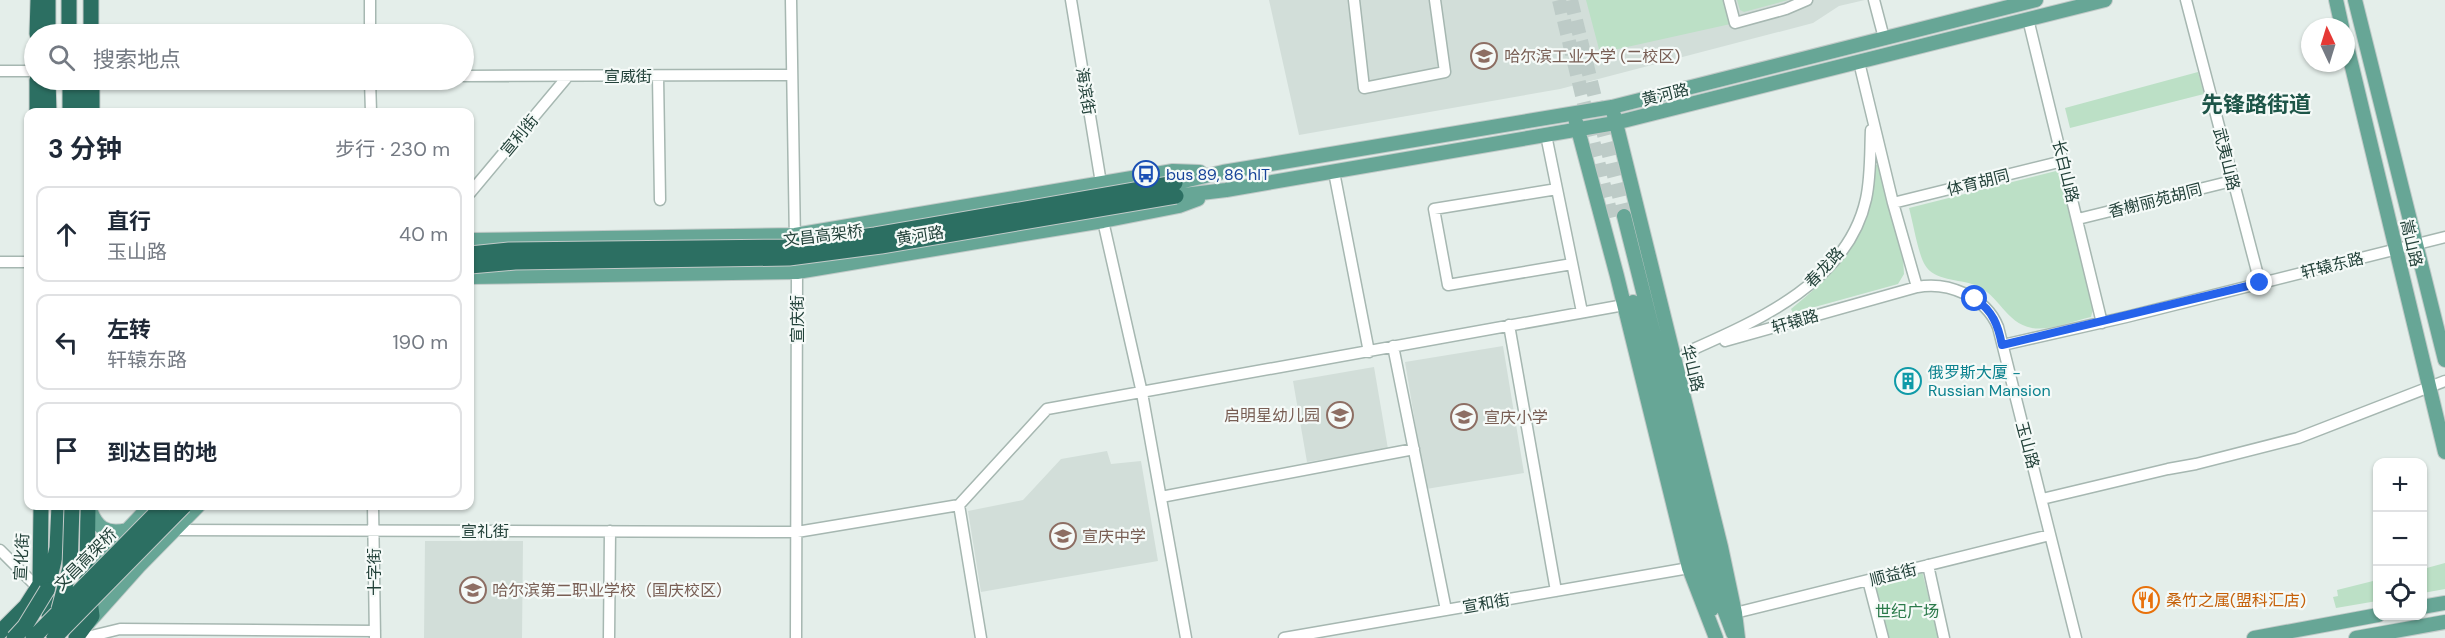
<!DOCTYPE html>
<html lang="zh">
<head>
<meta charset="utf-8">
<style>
  body { margin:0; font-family:"DM Sans","Noto Sans SC",sans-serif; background:#f2f2f3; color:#1f2937 }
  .controls { position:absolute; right:18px; bottom:18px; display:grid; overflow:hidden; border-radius:12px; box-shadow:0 2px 4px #0004 }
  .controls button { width:54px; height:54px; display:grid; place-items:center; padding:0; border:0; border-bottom:2px solid #e0e1e3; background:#fff; color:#1f2937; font:30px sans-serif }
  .compass { position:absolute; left:2301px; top:18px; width:54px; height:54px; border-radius:50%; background:#fff; box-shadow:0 2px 4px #0004; rotate:356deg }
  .stop { position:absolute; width:18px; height:18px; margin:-14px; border:4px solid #2563eb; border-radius:50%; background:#fff }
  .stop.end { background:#2563eb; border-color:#fff; box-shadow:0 2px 6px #0008 }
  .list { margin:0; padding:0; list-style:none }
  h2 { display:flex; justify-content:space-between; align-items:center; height:78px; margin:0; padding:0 24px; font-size:26px }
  h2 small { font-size:20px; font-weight:400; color:#747a83 }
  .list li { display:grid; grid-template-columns:39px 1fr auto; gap:18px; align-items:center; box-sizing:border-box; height:96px; margin:0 12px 12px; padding:0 12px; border:2px solid #e0e1e3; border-radius:12px }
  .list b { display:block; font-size:22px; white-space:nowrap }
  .list p { margin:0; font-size:20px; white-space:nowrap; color:#747a83 }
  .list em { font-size:20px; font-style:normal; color:#747a83 }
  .icon { flex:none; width:33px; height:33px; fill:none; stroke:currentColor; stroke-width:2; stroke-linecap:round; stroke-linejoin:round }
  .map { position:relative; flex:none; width:2445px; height:638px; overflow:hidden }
  .search { position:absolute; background:#fff; box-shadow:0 2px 4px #0004; left:24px; top:24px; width:450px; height:66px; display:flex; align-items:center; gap:15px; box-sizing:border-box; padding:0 21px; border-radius:33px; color:#747a83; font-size:22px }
  .panel { position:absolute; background:#fff; box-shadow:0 2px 4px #0004; left:24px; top:108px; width:450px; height:402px; border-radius:12px }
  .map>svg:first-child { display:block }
  .built { fill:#d2ded9 }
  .green { fill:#bce0c6 }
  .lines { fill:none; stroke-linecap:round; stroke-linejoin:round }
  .major-tunnel { stroke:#bdcbc7; stroke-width:14; stroke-dasharray:14 7; stroke-linecap:butt }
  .minor-casing { stroke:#a6b7b1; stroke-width:13 }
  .major-casing { stroke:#c1cac8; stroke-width:16 }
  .highway-casing { stroke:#c1cac8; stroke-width:17 }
  .minor { stroke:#fff; stroke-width:10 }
  .major { stroke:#67a696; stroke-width:14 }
  .highway { stroke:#2c6f62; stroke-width:15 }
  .highway-bridge-casing { stroke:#c1cac8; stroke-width:17; stroke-linecap:butt }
  .highway-bridge { stroke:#2c6f62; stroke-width:15 }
  .route { stroke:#2563eb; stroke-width:8 }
  .labels { text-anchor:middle; stroke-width:4.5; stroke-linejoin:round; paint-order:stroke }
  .education-label { font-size:16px; fill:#785e54; stroke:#f5faf8; text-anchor:start }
  .street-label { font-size:16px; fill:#224139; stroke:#f5faf8 }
  .transit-label { font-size:16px; fill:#164399; stroke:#f5faf8; text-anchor:start }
  .culture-label { font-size:16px; fill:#0d838f; stroke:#f5faf8; text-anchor:start }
  .food-label { font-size:16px; fill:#c56008; stroke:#f5faf8; text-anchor:start }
  .park-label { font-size:16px; fill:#2a7a4a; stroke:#f5faf8 }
  .district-label { font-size:22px; font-weight:bold; fill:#1d5548; stroke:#f5faf8 }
</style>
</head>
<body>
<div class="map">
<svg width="2445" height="638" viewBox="0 0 2445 638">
  <rect width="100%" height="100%" fill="#e4eeea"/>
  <path class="built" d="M1269,0h596l-26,6 -26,17 -253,66 -261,46z
    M1503,346l21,127 -98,16 -21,-127z
    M1374,367l14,82 -81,13 -14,-81z
    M1107,451l4,13 30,-3 17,100 -177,31 -13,-81 55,-11 38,-41z
    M425,541h98l-1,97h-98z"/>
  <path class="green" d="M1586,0h138l11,23 -135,30z
    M1737,0h51l-44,12 -4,-2z
    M2198,72l6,22 -134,34 -5,-20z
    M1878,164l25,93 1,17 -6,10 -105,29 -2,-4c33,-27 68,-58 78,-101 3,-14 3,-28 5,-42z
    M2060,170l33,139 -2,8c-18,4 -41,14 -59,11 -27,-5 -33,-34 -57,-43 -16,-6 -41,-4 -50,-20 -7,-11 -12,-43 -16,-57z
    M2445,563v26l-22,4v-24z
    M1922,571l17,67h-50l-14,-54z
    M2377,580v21l-41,7 -3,-11 5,-1 -1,-6z"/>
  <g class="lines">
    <path class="major-tunnel" d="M1559,0l53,219
      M1571,0l53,216"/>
    <defs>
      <path id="minor" d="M370,0v34
        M791,0l4,242
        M1071,0l30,183
        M1354,0l10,88 81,-16 -10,-72
        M1729,0l6,23 51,-14 21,-9
        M1874,0l10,38
        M2186,0l74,283
        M2028,19l74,304
        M1859,62l34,141 24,84c31,-6 69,10 81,40l78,311
        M0,71h34
        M464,76l328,-1
        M658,76l2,124
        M370,80l1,32
        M1546,135l36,177
        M1334,172l35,180
        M1557,189l-123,20 14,76 124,-21
        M470,193l98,-117
        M1893,203l170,-42
        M2078,219l154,-38
        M1103,221l39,172 44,245
        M0,262h28
        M1509,325l47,266
        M1725,341l192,-54
        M2003,345l123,-28 319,-80
        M1393,346l53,264
        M1687,352c70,-31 161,-70 179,-153 5,-23 4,-47 5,-69
        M1161,497l253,-48
        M2042,499l126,-30 28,-5 102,-26 147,-57
        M959,505l22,133
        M373,506l2,132
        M174,530l623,2 162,-27 88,-96 577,-104
        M0,550l38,38
        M1928,565l16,73
        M1868,580l15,58
        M1735,613l315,-78
        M87,637l33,-8 255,2
        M609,638l1,-107
        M796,638l1,-372
        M1284,638l405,-70"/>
      <path id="major" d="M2336,0l6,27
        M2355,0l90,360
        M2346,42l99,410
        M1614,115l107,432 14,66 3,25
        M1576,122l41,154 72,292 27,70
        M1175,183l48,-11 389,-65 424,-107
        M1176,196l50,-6 389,-67 490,-123
        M1624,216l98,388 11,29
        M470,240l325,-5 378,-64 27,1
        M470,277l327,-5 306,-51 76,-15 19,-7
        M1633,302l79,307
        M89,507c7,20 16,28 38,23
        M86,578l13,-18 51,-54
        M2422,607l23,-4
        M88,623l51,-57 59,-60
        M2254,638l124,-23
        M2356,638l89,-16"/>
      <path id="highway" d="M48,0v34
        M69,0v34
        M91,0v34
        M37,34l1,-34
        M48,80l1,32
        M70,80v32
        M81,80v32
        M92,80v32
        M37,112v-32
        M44,585l8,47
        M47,590l10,-42 2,-42
        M0,632l26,-26 14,-22 1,-78
        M76,638l16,-22 -5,-40 1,-70"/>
    </defs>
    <use href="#minor" class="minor-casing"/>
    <use href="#major" class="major-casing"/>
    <use href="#highway" class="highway-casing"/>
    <use href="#minor" class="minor"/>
    <use href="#major" class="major"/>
    <use href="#highway" class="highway"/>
    <defs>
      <path id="highway-bridge" d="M470,254l39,-4 276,-3 90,-12 300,-52
        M470,266l45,-4 274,-4 92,-12 295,-50
        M59,609l11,-41 2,-62
        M14,638l11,-12 22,-36
        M33,638l130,-132
        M54,638l130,-132"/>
    </defs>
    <use href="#highway-bridge" class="highway-bridge-casing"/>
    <use href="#highway-bridge" class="highway-bridge"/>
  </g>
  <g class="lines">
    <path class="route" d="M1975,299c18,12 23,26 27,46l258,-62"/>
  </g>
  <defs>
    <symbol id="university-ring" viewBox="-11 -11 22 22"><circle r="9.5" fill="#f5faf8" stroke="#8d6e63" stroke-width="1.5"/><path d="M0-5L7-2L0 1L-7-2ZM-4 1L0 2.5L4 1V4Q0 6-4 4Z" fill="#8d6e63"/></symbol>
    <symbol id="bus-ring" viewBox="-11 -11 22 22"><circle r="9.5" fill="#f5faf8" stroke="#1a4fb4" stroke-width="1.5"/><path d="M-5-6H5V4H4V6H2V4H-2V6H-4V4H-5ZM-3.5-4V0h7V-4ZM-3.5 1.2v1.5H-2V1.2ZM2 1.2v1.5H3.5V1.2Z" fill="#1a4fb4"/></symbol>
    <symbol id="building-ring" viewBox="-11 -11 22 22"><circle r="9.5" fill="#f5faf8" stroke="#0f9aa8" stroke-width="1.5"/><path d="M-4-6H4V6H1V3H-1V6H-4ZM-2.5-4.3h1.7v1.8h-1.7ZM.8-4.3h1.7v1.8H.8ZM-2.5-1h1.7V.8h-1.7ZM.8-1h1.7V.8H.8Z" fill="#0f9aa8"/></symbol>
    <symbol id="school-ring" viewBox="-11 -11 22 22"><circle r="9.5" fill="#f5faf8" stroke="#8d6e63" stroke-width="1.5"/><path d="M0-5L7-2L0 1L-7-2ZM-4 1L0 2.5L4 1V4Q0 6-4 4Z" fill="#8d6e63"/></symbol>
    <symbol id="restaurant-ring" viewBox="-11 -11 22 22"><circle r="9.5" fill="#f5faf8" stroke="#e8710a" stroke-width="1.5"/><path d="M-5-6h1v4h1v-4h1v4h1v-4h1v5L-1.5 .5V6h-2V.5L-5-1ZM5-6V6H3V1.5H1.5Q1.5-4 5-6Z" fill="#e8710a"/></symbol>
  </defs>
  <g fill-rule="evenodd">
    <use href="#university-ring" x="1469" y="41" width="30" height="30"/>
    <use href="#bus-ring" x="1131" y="159" width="30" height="30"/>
    <use href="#building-ring" x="1893" y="366" width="30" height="30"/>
    <use href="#school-ring" x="1325" y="400" width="30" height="30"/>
    <use href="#school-ring" x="1449" y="402" width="30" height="30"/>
    <use href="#school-ring" x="1048" y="521" width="30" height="30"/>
    <use href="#school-ring" x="458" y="575" width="30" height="30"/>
    <use href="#restaurant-ring" x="2131" y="585" width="30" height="30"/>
  </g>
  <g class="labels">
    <g class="education-label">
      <text x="1504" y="62">哈尔滨工业大学 (二校区)</text>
      <text x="1320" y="421" text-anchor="end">启明星幼儿园</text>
      <text x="1484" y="423">宣庆小学</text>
      <text x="1082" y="542">宣庆中学</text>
      <text x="492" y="596">哈尔滨第二职业学校（国庆校区）</text>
    </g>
    <g class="street-label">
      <text x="628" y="82">宣威街</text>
      <text transform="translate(1086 91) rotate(81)" y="6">海滨街</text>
      <text transform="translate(1665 94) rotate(-14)" y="6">黄河路</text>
      <text transform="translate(519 135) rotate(-50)" y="6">宣利街</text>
      <text transform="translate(2227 159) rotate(76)" y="6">武夷山路</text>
      <text transform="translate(2066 171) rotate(76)" y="6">长白山路</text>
      <text transform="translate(1978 182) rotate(-14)" y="6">体育胡同</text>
      <text transform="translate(2155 200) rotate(-14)" y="6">香榭丽苑胡同</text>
      <text transform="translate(823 235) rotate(-7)" y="6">文昌高架桥</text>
      <text transform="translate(920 235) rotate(-9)" y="6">黄河路</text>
      <text transform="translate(2412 243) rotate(77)" y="6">嵩山路</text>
      <text transform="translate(2332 265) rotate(-14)" y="6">轩辕东路</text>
      <text transform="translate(1824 267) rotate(-47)" y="6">春龙路</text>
      <text transform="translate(797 319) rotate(-90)" y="6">宣庆街</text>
      <text transform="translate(1795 321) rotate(-16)" y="6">轩辕路</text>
      <text transform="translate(1693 368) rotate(76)" y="6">华山路</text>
      <text transform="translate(2028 445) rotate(75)" y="6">玉山路</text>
      <text x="485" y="537">宣礼街</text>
      <text transform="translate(21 557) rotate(-87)" y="6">宣化街</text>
      <text transform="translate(85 559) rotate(-45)" y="6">文昌高架桥</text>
      <text transform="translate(374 572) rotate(-90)" y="6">十字街</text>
      <text transform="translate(1893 574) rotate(-14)" y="6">顺益街</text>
      <text transform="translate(1486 603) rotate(-10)" y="6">宣和街</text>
    </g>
    <g class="transit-label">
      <text x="1166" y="180">bus 89, 86 hIT</text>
    </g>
    <g class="culture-label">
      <text x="1928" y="378">俄罗斯大厦 -<tspan x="1928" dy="18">Russian Mansion</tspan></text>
    </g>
    <g class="food-label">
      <text x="2166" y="606">桑竹之属(盟科汇店)</text>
    </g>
    <g class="park-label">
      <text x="1907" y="617">世纪广场</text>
    </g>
    <g class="district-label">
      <text x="2256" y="112">先锋路街道</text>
    </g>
  </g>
</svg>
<div class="controls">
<button>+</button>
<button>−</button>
<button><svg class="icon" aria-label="locate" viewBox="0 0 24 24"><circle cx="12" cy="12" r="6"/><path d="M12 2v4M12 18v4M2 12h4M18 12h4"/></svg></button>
</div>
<svg class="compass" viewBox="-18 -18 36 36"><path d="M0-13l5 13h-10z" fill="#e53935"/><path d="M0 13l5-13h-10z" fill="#747a83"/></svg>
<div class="stop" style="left:1975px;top:299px"></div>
<div class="stop end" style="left:2260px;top:283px"></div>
<div class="search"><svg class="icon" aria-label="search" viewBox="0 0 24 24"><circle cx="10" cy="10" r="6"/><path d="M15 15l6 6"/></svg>搜索地点</div>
<section class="panel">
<h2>3 分钟<small>步行 · 230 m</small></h2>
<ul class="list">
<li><svg class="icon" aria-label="ahead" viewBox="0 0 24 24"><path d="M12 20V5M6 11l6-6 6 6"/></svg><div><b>直行</b><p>玉山路</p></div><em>40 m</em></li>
<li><svg class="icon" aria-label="left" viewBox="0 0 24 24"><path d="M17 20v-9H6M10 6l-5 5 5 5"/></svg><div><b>左转</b><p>轩辕东路</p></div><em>190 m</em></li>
<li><svg class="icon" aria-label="arrive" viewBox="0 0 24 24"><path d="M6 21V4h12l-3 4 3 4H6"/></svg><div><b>到达目的地</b></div></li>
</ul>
</section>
</div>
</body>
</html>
